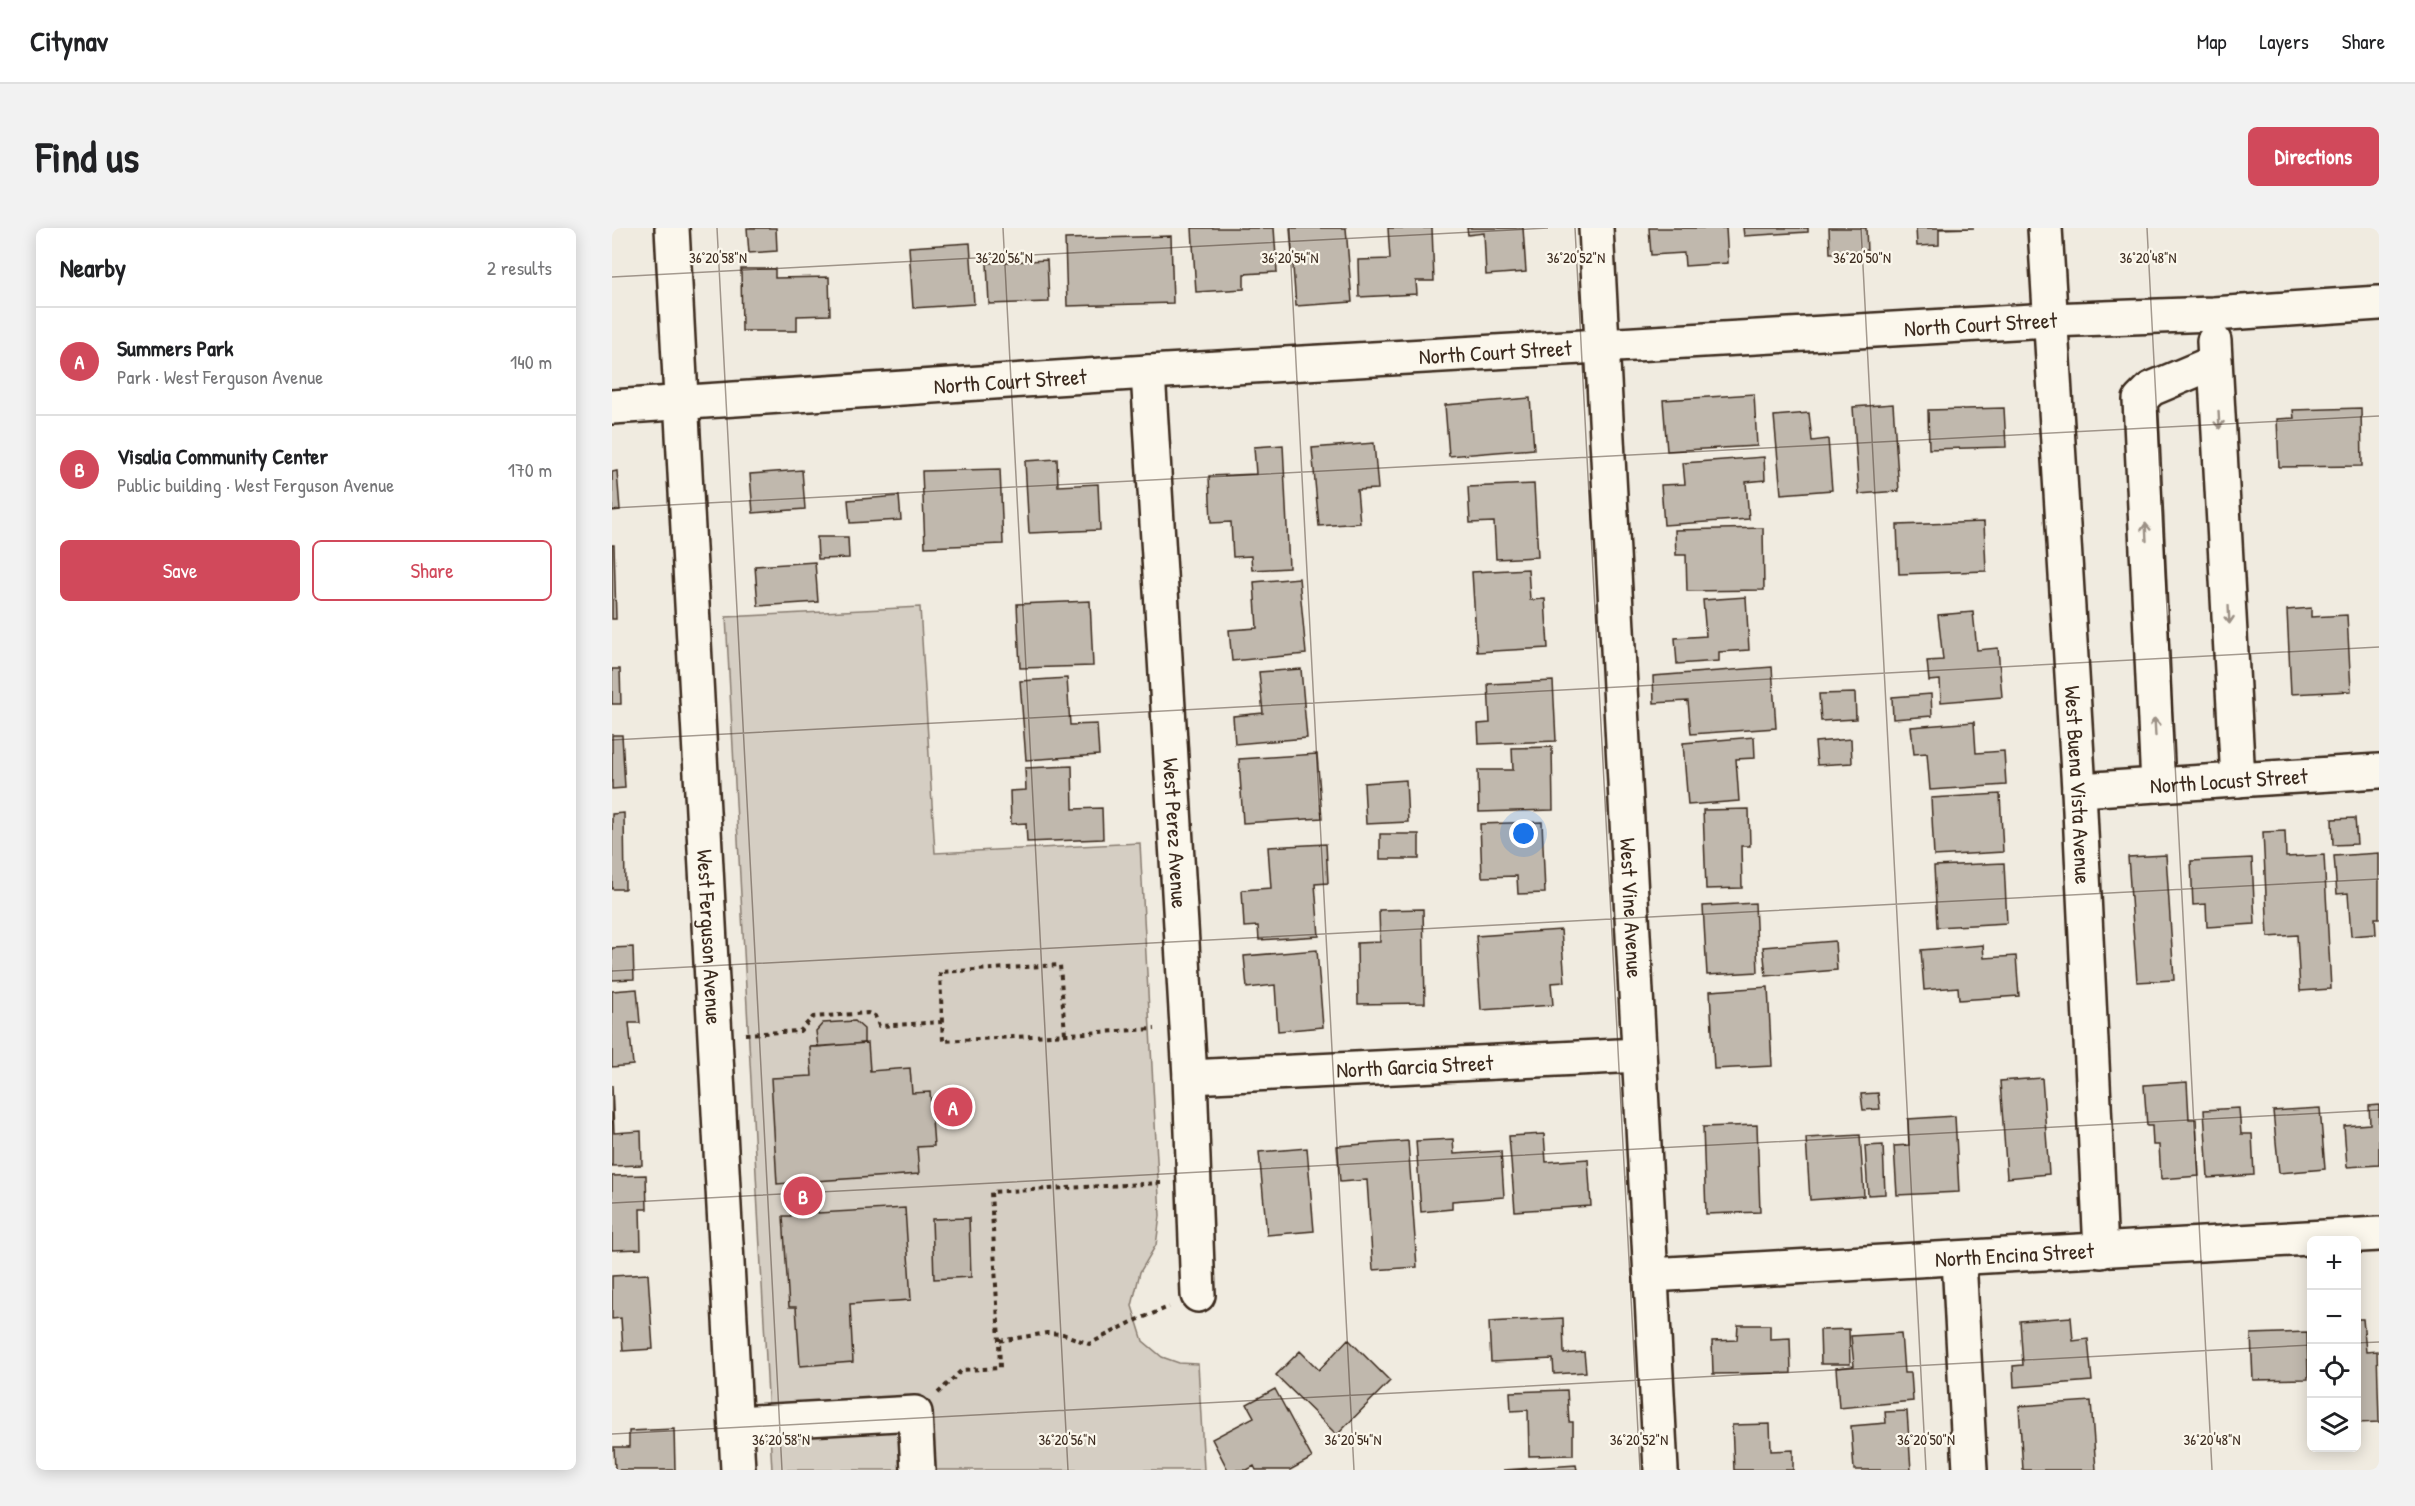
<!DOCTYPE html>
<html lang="en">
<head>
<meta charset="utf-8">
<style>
  body { margin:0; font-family:"Patrick Hand",sans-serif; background:#f2f2f2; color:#202124 }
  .controls { position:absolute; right:18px; bottom:18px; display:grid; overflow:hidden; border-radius:9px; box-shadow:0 3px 15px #0003 }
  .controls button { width:54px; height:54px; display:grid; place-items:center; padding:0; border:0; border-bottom:2px solid #e0e0e0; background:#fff; color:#202124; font:30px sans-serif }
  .you { position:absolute; left:912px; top:606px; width:21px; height:21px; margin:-15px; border:4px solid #fff; border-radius:50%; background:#1a73e8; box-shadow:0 0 0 9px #1a73e833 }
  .badge { display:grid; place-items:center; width:39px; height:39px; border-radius:50%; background:#d1495b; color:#fff; font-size:20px; font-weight:700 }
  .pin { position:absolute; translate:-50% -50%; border:3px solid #fff; box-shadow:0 2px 6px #0006 }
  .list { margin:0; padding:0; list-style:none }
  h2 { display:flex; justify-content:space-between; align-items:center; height:78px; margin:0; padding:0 24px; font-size:26px }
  h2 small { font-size:20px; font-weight:400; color:#757577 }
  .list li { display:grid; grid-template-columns:39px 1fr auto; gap:18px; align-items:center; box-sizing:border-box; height:108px; padding:0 24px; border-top:2px solid #e0e0e0 }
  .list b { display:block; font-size:22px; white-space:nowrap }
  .list p { margin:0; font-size:20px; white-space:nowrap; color:#757577 }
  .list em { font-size:20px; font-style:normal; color:#757577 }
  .actions { display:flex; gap:12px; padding:18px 24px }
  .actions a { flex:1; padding:14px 0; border:2px solid #d1495b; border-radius:9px; text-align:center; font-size:21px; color:#d1495b }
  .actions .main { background:#d1495b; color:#fff }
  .icon { flex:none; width:33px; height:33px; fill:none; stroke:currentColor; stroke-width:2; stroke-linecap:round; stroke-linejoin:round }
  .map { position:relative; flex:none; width:1767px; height:1242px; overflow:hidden; border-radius:9px }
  header { display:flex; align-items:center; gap:36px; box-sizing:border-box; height:84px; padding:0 30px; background:#fff; border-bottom:2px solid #e0e0e0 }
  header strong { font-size:28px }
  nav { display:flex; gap:33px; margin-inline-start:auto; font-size:21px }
  .intro { display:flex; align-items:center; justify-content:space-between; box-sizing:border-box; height:144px; padding:0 36px }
  h1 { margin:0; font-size:42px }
  .button { padding:15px 27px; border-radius:9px; background:#d1495b; color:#fff; font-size:21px; font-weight:700 }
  main { display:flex; gap:36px; padding:0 36px }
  aside { flex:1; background:#fff; border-radius:9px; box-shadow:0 3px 15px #0003 }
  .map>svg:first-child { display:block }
  .green { fill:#d5cec3; stroke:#887c70; stroke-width:1.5 }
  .building { fill:#c0b8ad; stroke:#3b2a1e; stroke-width:1.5 }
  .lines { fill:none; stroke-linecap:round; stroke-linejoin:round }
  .minor-casing { stroke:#3b2a1e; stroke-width:38 }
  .path { stroke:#3b2a1e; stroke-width:4; stroke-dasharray:4.5 4.5; stroke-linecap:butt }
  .minor { stroke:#fbf7ec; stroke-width:33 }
  .oneway { stroke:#9b9085 }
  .ticks { fill:none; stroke:#3b2a1e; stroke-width:1.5; stroke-opacity:0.45 }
  .labels { text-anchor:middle; stroke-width:4.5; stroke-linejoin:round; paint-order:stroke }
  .street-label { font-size:22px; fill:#3b2a1e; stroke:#fbf7ec }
  .ticks-label { font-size:15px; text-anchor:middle; fill:#3b2a1e; stroke:#fbf7ec; stroke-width:4.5; stroke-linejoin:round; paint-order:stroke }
</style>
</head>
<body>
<header>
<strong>Citynav</strong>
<nav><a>Map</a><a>Layers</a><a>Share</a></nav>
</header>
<div class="intro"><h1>Find us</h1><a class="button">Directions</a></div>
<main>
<aside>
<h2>Nearby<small>2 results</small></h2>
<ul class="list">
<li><span class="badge">A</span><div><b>Summers Park</b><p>Park · West Ferguson Avenue</p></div><em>140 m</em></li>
<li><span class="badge">B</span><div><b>Visalia Community Center</b><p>Public building · West Ferguson Avenue</p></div><em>170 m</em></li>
</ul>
<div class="actions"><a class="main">Save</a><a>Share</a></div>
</aside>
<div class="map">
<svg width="1767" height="1242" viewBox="0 0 1767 1242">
  <rect width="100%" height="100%" fill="#f0ebe0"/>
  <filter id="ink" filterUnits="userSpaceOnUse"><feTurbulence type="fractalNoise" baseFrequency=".0167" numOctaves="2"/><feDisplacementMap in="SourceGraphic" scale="12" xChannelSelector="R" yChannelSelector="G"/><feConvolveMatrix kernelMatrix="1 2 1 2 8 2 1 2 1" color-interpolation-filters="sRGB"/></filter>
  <g filter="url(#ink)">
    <path class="green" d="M308,379l15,246 205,-10 20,373 -4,29 -16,27 -8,34 11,35 19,16 17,6 19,1 6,106h-432l-46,-853z"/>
    <path class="building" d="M135,0h29l1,23 -28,2z
      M580,0h82l3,44 -33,2v15l-48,3z
      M678,0h56l6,74 -56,4z
      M776,0h44l2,53h-18l1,13 -58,3 -1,-37 32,-1z
      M855,0h56l3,44 -40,3 -2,-42 -16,2z
      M1037,0h77l2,35 -43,3 -1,-13 -33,2z
      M1131,0h65v4l-64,4z
      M1217,0h37l1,24 -37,1z
      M1304,0h58l-35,1v16l-22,1z
      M559,8l2,67 -106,3 -2,-67z
      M358,15l4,61 -61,4 -4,-61z
      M435,32l2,42 -60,2 -2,-41z
      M129,41h34v9l54,-1 1,38 -33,1v15h-55z
      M1142,166l3,52 -90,5 -4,-51z
      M918,170l4,51 -85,7 -4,-51z
      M1281,176l6,87 -40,3 -6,-87z
      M1392,180l2,39 -77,2 -1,-39z
      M1749,180l1,58 -83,1 -2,-48 17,-1 -1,-8z
      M1197,185l3,28 16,-2 4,51 -51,4 -7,-78z
      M762,215l4,46 -21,1 3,33 -41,3 -7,-78z
      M671,217l6,123 -37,2 -1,-14 -18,1 -2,-35 -20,1 -2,-47 47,-2 -2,-27z
      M1152,229l1,23 -19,2 3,37 -85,6 -3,-40 24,-1 -2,-21z
      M445,231l1,27 40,-2 2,46 -71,3 -4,-72z
      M388,241l3,75 -78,3 -3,-76z
      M190,242l3,39 -52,4 -3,-39z
      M5,243l3,39 -8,1v-39z
      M922,256l4,73 -42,2 -2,-37 -24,1 -2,-36z
      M287,268l2,24 -51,3 -2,-23z
      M1372,294l2,49 -87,3 -2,-49z
      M1151,300l1,62 -77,1 -1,-36h-10l-1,-25z
      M205,309h31l1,21 -31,1z
      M0,317h2l2,74h-4z
      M203,334l3,40 -60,4 -3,-40z
      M916,341l2,31 15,-1 3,49 -71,4 -5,-80z
      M687,350l7,76 -74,7 -3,-31 28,-2 -3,-46z
      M1134,369l3,53 -30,2v9l-42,3 -2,-26 31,-2 -3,-36z
      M478,373l3,65 -73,2 -3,-64z
      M1699,380v9l36,-2 4,76 -60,3 -4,-84z
      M1361,384l4,38 21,-2 4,49 -61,5 -1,-22 -11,1 -2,-20 16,-1 -5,-45z
      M1160,439l4,61 -85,6 -3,-33 -34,2 -1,-27z
      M0,441h8l1,35h-9z
      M689,441l6,69 -72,6 -2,-28 30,-3 -4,-41z
      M455,450l3,47 27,-1 2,31 -73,5 -6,-79z
      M941,453l3,60 -77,3 -1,-20 12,-1 -2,-39z
      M1243,465l1,26 -35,2 -2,-27z
      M1319,466l1,22 -39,3 -1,-22z
      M1362,494l2,31 28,-2 2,34 -76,5 -3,-37 -13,1 -3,-27z
      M0,507h10l3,53 -13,1z
      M1142,509l1,21 -19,1 3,42 -51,4 -5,-62z
      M1239,511l1,24 -35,2 -2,-23z
      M940,519l1,63 -74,2 -1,-42h35l-1,-22z
      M705,526l5,64 -79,5 -4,-64z
      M460,538l1,43 29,-1 1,31 -76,3 -1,-19 -15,1 -1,-33 16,-1 -1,-22z
      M794,552l2,42 -42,2 -2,-41z
      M1388,566l3,58 -69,4 -3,-58z
      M1137,581l1,37h-9l1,42 -36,1 -3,-79z
      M12,585l1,76h-13v-75z
      M1743,590l2,26 -24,1 -1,-26z
      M930,594l3,71 -27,1 -1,-18 -35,1 -2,-53z
      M1673,603l1,26 38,-2 7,134 -31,2 -3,-56 -29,2 -5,-105z
      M768,606h39v25h-39z
      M714,616l2,39 -13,1 4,52 -60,4 -1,-14 -14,1 -2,-37 29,-2 -3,-41z
      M1767,625v65h-4l1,16 -25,2 -3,-43 -11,1 -3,-38z
      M1554,627l8,125 -37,2 -9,-125z
      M1640,630l3,66 -48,3 -1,-23 -13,1 -2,-44z
      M1392,635l3,60 -70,4 -3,-61z
      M1143,675l3,69 -51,3 -4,-69z
      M811,681l2,94 -67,1 -1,-61 23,-1 -1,-32z
      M949,702l4,52 -14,1 2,22 -72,5 -5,-74z
      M1223,713l2,29 -71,6 -3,-29z
      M1371,717l1,13 32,-2 3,40 -60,4 -1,-13 -34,3 -3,-40z
      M21,719l1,32 -22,1v-32z
      M705,722l6,77 -45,4 -3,-46 -28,3 -3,-32z
      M1156,759l4,79 -58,3 -4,-78z
      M25,761l3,34h-11l4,42 -21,2v-76z
      M243,793l9,8v14l-46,4 -2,-16 7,-8z
      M256,815l2,28 40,-3 2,25 18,-1 4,54 -17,1 2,27 -104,7 3,32 87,-5 6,92 -61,4 3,58 -53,4 -4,-59h-7l-6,-91h8l-2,-33 -12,1 -6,-106 41,-2 -2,-29z
      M1430,850l7,96 -42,4 -7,-97z
      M1575,854l2,37h7l3,57 -38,3 -2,-34h-6l-1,-19h-5l-3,-41z
      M0,857l2,48 27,-2 1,34 -30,1z
      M1266,865l2,16 -17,1 -2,-16z
      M1767,877v60l-32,2 -3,-41 26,-2 -1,-18z
      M1627,880l2,26h11l2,41 -46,3 -4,-68z
      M1708,880l5,61 -46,4 -6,-62z
      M1343,888l4,76 -62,3 -3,-49 15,-1 -1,-26z
      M1145,897l3,87 -54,2 -3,-87z
      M932,906l2,28 42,-3 3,47 -76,5 -6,-75z
      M1248,907l4,61 -54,4 -4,-62z
      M841,911l1,15 47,-3 3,46 -52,4v8l-31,3 -5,-71z
      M796,913l9,126 -44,3 -6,-90 -27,2 -3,-36z
      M1271,917l2,49 -17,1 -3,-49z
      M695,920l7,83 -47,4 -8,-83z
      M34,947l1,34h-7l1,40 -29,1v-74z
      M357,990l2,59 -37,2 -2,-60z
      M36,1046l5,75 -30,2 -2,-33 -9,1v-43z
      M1459,1089l2,24 15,-2 4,42 -78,6 -1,-21 10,-1 -3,-44z
      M951,1090l1,36 20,-2 2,20 -32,2 -1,-15 -62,3 -2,-40z
      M1744,1091h7l3,33 11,-1 2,71 -23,1z
      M1126,1097h32v14l20,-1 1,35 -78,1 -1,-33 25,-1z
      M1237,1101l1,35h-29l-1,-34z
      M1695,1104l1,47 -55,1 -2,-46z
      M1289,1105l3,40h7l2,28 -74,7 -3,-40 18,-2 -3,-30z
      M736,1111l42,42 -53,54 -61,-60 24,-24 19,19z
      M663,1161l37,69 -22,12h-34l-2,-4 -7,4h-19l-16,-31 42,-22 -7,-13z
      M955,1162l2,32h4v33l-44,1 -1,-46 -17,1 -1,-19z
      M1479,1173l5,69h-73l-4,-64z
      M1295,1183l4,59h-57l-3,-44 35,-3 -1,-11z
      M1158,1196l1,27 22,-1v20h-59l-2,-45z
      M62,1201l1,41h-60l-1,-23h15v-16z
      M964,1237l1,5h-74z"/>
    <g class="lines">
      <defs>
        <g id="minor">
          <path id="s1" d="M60,0l66,1242"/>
          <path id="s2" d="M984,0l65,1242"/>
          <path id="s3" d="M1433,0l34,562 22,461"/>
          <path d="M1602,113l24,439"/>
          <path id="s4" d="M536,144l42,705 8,218"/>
          <path id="s5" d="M0,179l536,-35 902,-52 163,-6 166,-11"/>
          <path d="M1546,557l-18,-385 11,-11 64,-27"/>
          <path id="s6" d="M1467,562l300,-19"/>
          <path id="s7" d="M578,849l449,-22"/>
          <path d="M1347,1031l11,211"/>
          <path id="s8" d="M1039,1047l728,-41"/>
          <path d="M124,1195l179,-10 3,57"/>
        </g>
      </defs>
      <use href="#minor" class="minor-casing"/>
      <path class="path" d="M330,794l-2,-50 120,-7 5,69
        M133,806l55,-3 13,-14 55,-4 7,3 4,10 63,-4 1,19 212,-12
        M387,1113l-8,-149 171,-9
        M326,1165l24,-23 38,-2 -1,-27 48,-8 16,1 26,10 43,-22 37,-15"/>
      <use href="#minor" class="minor"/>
    </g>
    <defs><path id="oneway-shaft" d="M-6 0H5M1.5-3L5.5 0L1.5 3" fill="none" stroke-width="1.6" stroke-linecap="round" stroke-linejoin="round" transform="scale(1.5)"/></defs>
    <g class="oneway">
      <use href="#oneway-shaft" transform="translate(1607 192) rotate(87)"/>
      <use href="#oneway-shaft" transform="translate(1534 304) rotate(-93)"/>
      <use href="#oneway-shaft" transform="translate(1617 387) rotate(87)"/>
      <use href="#oneway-shaft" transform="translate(1543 499) rotate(-93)"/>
    </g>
  </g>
  <path class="ticks" d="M105,0l65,1242M391,0l65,1242M677,0l65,1242M963,0l65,1242M1249,0l65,1242M1535,0l65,1242M0,49l936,-49M0,280l1767,-92M0,512l1767,-93M0,743l1767,-92M0,975l1767,-93M1744,1115l23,-1M0,1206l1700,-89"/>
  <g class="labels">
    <g class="street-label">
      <text dy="8" stroke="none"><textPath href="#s5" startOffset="1371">North Court Street</textPath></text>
      <text dy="8" stroke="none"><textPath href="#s5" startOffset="885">North Court Street</textPath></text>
      <text dy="8" stroke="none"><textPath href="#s5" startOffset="399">North Court Street</textPath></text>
      <text dy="8" stroke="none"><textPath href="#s6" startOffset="150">North Locust Street</textPath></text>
      <text dy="8" stroke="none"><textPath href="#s3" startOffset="558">West Buena Vista Avenue</textPath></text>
      <text dy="8" stroke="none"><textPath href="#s4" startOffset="462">West Perez Avenue</textPath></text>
      <text dy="8" stroke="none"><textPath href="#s2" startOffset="681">West Vine Avenue</textPath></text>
      <text dy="8" stroke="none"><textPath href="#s1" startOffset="710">West Ferguson Avenue</textPath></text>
      <text dy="8" stroke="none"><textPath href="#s7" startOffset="225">North Garcia Street</textPath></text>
      <text dy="8" stroke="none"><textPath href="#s8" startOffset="364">North Encina Street</textPath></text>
    </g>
  </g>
  <g class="ticks-label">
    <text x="106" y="35">36°20'58"N</text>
    <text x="392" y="35">36°20'56"N</text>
    <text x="678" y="35">36°20'54"N</text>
    <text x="964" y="35">36°20'52"N</text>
    <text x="1250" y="35">36°20'50"N</text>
    <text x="1536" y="35">36°20'48"N</text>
    <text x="169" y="1217">36°20'58"N</text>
    <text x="455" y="1217">36°20'56"N</text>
    <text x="741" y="1217">36°20'54"N</text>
    <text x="1027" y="1217">36°20'52"N</text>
    <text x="1314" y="1217">36°20'50"N</text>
    <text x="1600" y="1217">36°20'48"N</text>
  </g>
</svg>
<div class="controls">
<button>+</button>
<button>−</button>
<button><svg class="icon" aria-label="locate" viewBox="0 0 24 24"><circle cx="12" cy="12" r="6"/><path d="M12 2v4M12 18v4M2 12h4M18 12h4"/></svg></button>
<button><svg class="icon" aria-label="layers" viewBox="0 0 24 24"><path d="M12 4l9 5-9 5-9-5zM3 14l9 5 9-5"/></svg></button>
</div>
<div class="you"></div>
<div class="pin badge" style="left:341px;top:879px">A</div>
<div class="pin badge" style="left:191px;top:968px">B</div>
</div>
</main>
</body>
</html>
